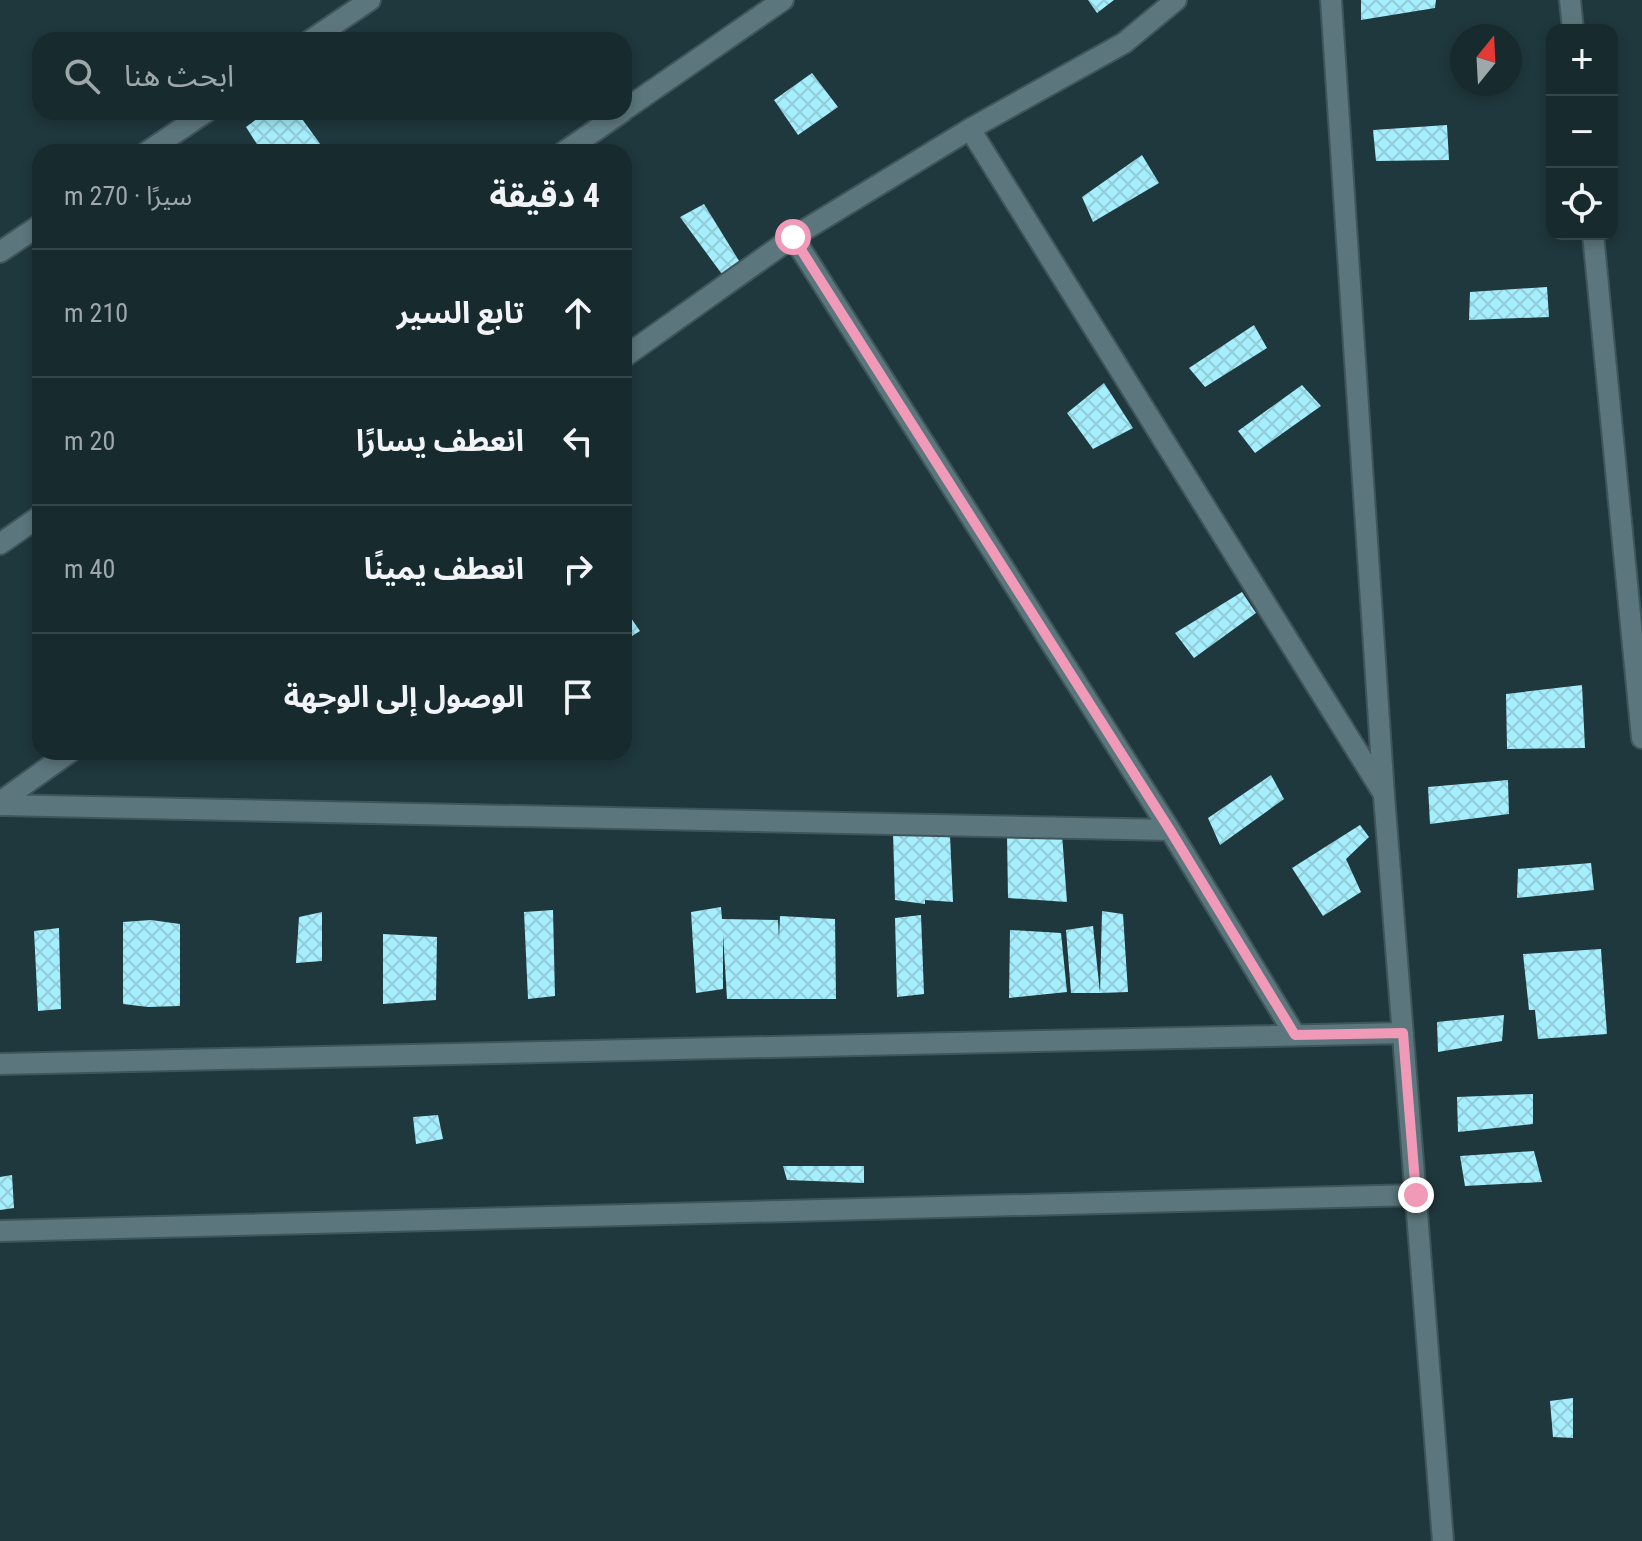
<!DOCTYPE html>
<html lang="ar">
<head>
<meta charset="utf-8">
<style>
  body { margin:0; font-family:"Roboto Condensed","Noto Sans Arabic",sans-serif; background:#24363a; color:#f1f3f6; direction:rtl }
  .controls { position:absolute; right:24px; top:24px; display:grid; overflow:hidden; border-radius:16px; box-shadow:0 4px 12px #0003 }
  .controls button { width:72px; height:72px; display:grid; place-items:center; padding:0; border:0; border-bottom:2px solid #36464a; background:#172a2e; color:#f1f3f6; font:40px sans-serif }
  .compass { position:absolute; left:1450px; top:24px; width:72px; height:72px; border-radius:50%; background:#172a2e; box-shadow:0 4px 12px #0003; rotate:18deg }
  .stop { position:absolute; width:24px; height:24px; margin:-18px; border:6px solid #f09ab7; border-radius:50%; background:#fff }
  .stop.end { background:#f09ab7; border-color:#fff; box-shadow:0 2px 8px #0008 }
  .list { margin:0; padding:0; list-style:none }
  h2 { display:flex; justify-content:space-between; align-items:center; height:104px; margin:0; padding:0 32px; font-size:34px }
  h2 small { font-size:26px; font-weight:400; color:#9ea7aa }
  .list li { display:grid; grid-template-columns:52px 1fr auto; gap:24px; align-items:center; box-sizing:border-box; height:128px; padding:0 32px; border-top:2px solid #36464a }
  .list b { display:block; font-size:30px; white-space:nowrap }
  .list em { font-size:26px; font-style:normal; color:#9ea7aa }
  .icon { flex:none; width:44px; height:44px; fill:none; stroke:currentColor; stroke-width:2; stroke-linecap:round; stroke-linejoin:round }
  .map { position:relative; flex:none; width:1642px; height:1541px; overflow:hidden; direction:ltr }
  .search { position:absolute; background:#172a2e; box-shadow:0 4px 12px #0003; left:32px; top:32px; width:600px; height:88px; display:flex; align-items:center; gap:20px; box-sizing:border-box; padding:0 28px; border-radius:24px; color:#9ea7aa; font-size:30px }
  .panel { position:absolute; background:#172a2e; box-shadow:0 4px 12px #0003; left:32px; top:144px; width:600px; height:616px; border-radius:24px; direction:rtl }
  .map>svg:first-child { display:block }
  .building { fill:url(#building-cross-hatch) }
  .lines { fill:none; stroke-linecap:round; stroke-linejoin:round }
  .street-casing { stroke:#3e555a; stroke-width:24 }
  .street { stroke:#5b767c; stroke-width:20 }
  .route { stroke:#f09ab7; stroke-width:10 }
</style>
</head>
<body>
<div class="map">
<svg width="1642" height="1541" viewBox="0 0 1642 1541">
  <defs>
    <pattern id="building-cross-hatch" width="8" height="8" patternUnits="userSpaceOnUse" patternTransform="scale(2)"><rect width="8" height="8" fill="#a5eefd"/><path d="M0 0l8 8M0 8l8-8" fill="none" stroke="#91ccd8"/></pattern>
  </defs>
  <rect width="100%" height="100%" fill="#1f383d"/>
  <path class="building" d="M1088,0h26l-17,13z
    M1361,0h75l-1,8 -74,12z
    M812,73l26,34 -40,28 -24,-35z
    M266,112h31l29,40h-64l-16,-25z
    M1447,125l2,35 -73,1 -3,-31z
    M1142,155l17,28 -66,39 -11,-25z
    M704,204l37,60 -17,13 -44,-60z
    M1547,287l2,30 -80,3 1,-28z
    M1254,325l13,23 -62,39 -16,-19z
    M1104,383l29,45 -40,21 -26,-36z
    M1302,385l19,21 -66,47 -17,-22z
    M1242,592l14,21 -62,45 -19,-25z
    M624,608l16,23 -16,10z
    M1582,685l3,63 -78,1 -1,-55z
    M1271,775l13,24 -64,46 -12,-27z
    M1508,780l1,34 -79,10 -2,-37z
    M1360,825l9,12 -23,22 15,33 -38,24 -31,-48z
    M893,833l57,2 3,67 -28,-2v4l-30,-4z
    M1007,834h55l5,68 -59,-4z
    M1591,863l3,27 -77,8 1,-29z
    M721,907l1,12 56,1 1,19 1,-23 55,3 1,80h-109l-4,-65v55l-27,4 -5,-81z
    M553,910l2,86 -27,3 -4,-87z
    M1102,911l21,3 5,78 -28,1z
    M322,912v49l-26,2 3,-46z
    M921,915l3,79 -27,3 -2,-79z
    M151,920l29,4v82l-32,1 -25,-3v-82z
    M1093,926l7,67h-29l-5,-63z
    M59,928l2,81 -23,2 -4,-80z
    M1010,930l51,3 6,59 -58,6z
    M383,934l54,3 -1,63 -53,4z
    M1601,949l6,85 -69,5 -3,-29h-6l-6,-56z
    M1504,1015l-2,26 -64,11 -1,-30z
    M1533,1094v30l-75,8 -1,-35z
    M438,1115l5,24 -27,5 -3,-27z
    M1534,1151l8,31 -77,4 -5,-30z
    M783,1166h81v17l-77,-3z
    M12,1175l2,33 -14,2v-33z
    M1573,1398v40l-20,-1 -3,-36z"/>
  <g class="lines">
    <defs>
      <path id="street" d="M1331,0l53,796 59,745
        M1570,0l3,30
        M311,40l59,-40
        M624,110l159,-110
        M970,129l412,662
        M147,152l59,-40
        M564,152l58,-40
        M1593,234l49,504
        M793,237l377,593 125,205
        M0,252l40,-27
        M624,357l169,-120 177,-108 154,-86 52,-43
        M0,544l40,-28
        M0,802l70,-50
        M0,805l1170,25
        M0,1064l1403,-31
        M0,1231l1416,-36"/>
    </defs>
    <use href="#street" class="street-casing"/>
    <use href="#street" class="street"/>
  </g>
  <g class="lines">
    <path class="route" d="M793,237l377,593 125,205 108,-2 13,162"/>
  </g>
</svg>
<div class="controls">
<button>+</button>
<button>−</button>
<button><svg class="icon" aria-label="locate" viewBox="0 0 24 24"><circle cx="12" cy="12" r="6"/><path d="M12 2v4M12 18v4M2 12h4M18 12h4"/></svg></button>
</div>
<svg class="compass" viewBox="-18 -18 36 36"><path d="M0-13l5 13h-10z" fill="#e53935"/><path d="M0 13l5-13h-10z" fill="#9ea7aa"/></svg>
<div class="stop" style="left:793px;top:237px"></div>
<div class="stop end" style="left:1416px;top:1195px"></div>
<div class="search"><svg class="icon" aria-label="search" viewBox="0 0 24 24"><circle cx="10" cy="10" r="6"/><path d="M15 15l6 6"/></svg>ابحث هنا</div>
<section class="panel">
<h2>4 دقيقة<small>سيرًا · 270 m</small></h2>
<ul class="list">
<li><svg class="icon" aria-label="ahead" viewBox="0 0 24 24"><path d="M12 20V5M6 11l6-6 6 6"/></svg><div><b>تابع السير</b></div><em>210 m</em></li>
<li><svg class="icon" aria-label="left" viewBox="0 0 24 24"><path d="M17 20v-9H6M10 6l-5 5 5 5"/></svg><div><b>انعطف يسارًا</b></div><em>20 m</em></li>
<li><svg class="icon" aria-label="right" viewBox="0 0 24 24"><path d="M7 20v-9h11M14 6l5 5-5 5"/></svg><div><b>انعطف يمينًا</b></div><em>40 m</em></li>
<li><svg class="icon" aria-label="arrive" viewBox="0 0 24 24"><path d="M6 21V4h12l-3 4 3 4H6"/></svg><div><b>الوصول إلى الوجهة</b></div></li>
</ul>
</section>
</div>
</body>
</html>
